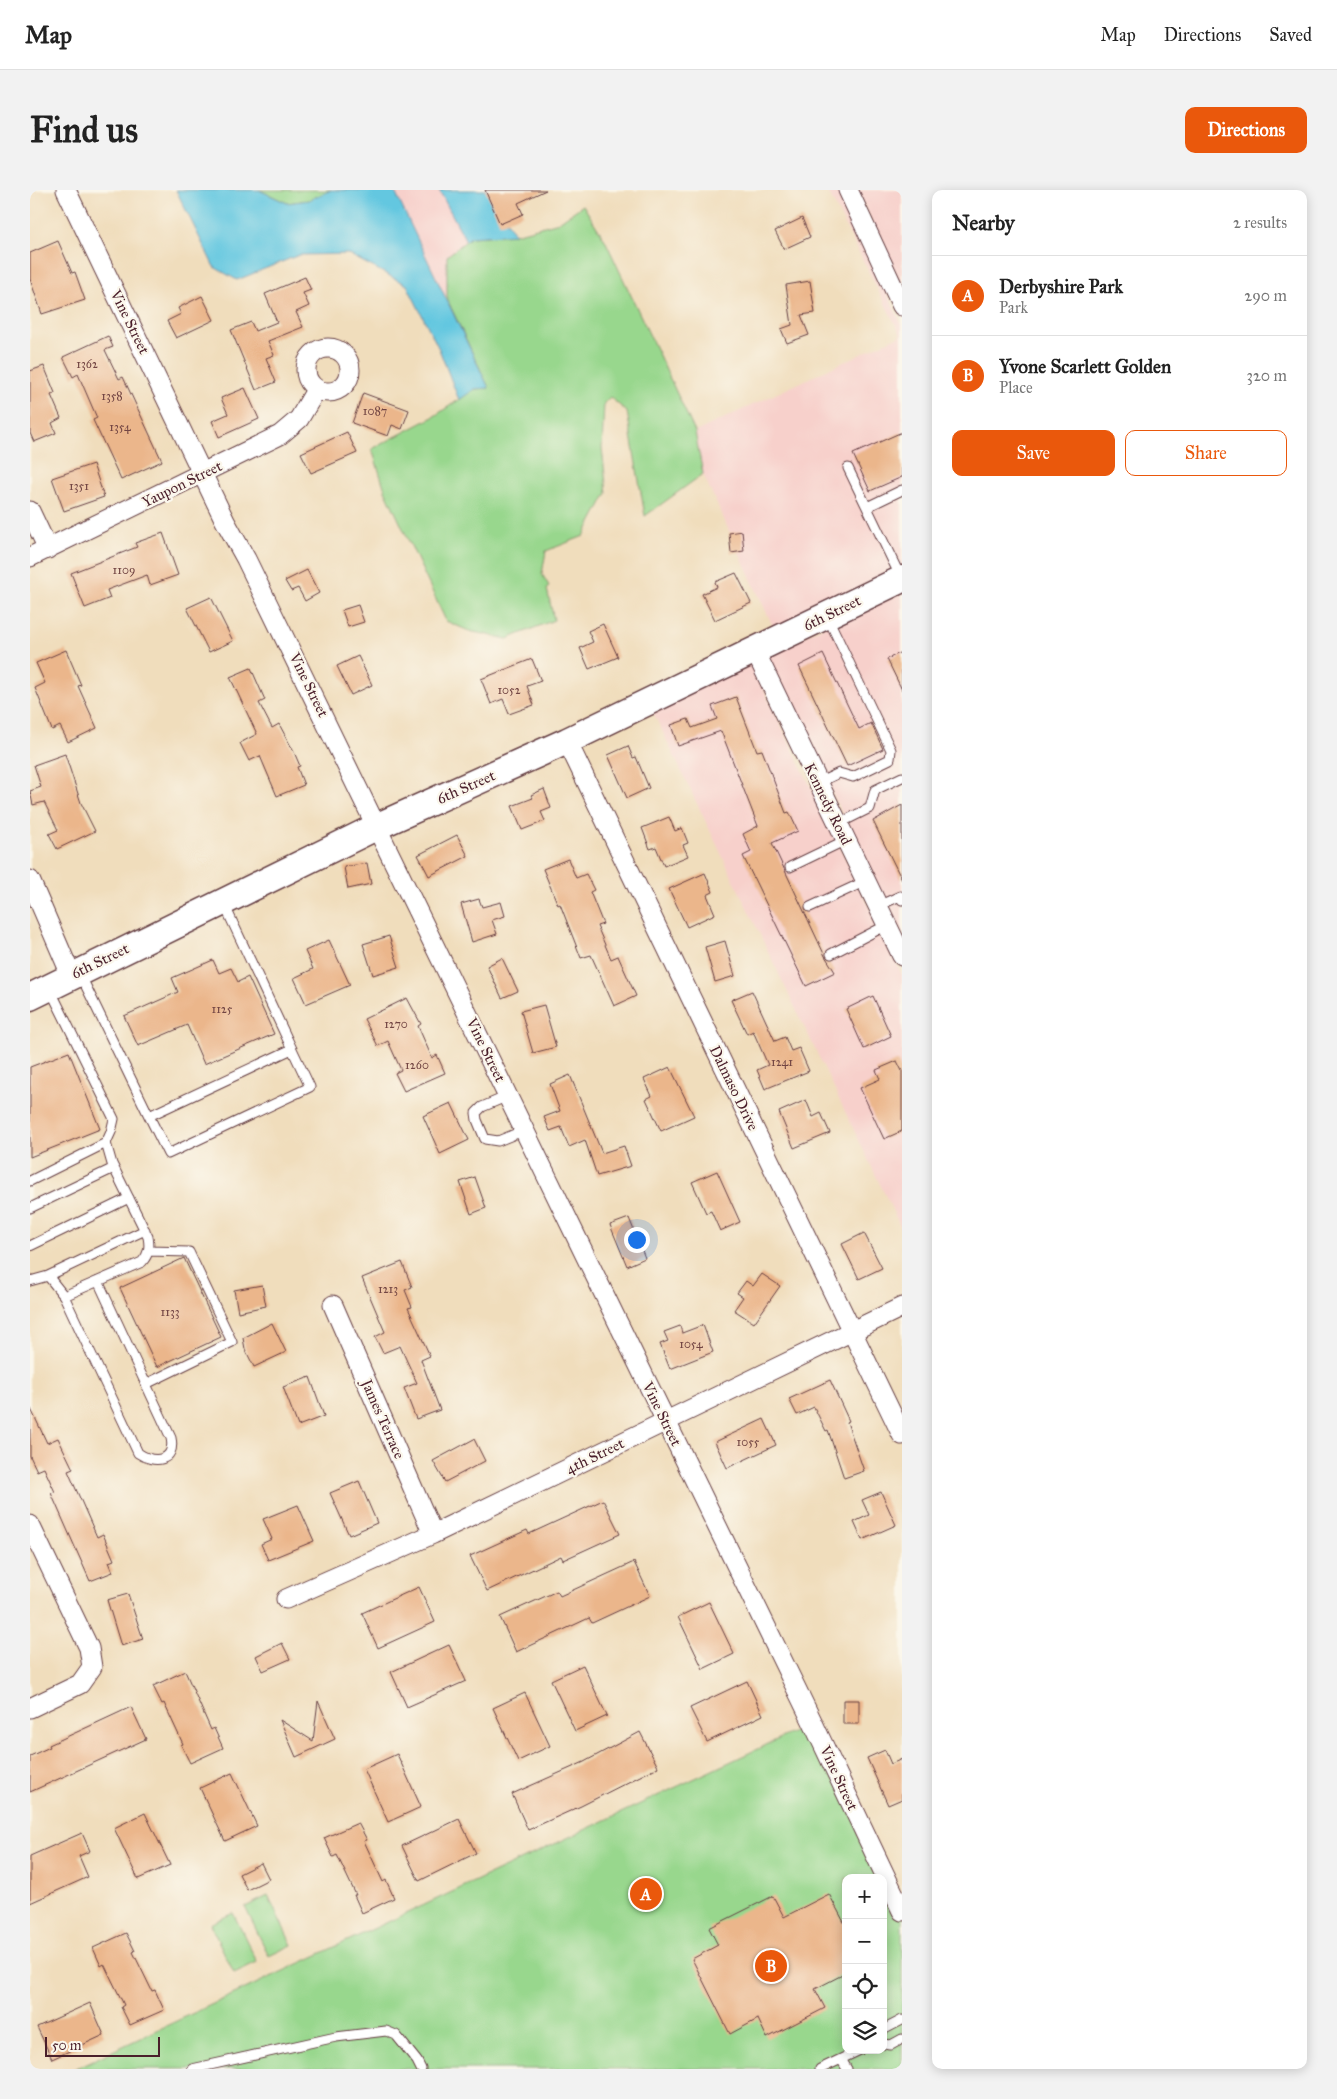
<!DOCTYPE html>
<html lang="en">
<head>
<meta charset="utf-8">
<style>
  body { margin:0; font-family:"IM FELL Great Primer",serif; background:#f2f2f2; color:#222 }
  .controls { position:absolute; right:15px; bottom:15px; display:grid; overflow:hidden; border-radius:10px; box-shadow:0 2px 12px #0003 }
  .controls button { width:45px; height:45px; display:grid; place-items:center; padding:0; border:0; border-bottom:1px solid #e0e0e0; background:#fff; color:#222; font:25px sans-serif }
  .scale { position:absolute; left:15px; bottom:12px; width:115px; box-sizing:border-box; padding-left:5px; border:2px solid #4a1f2b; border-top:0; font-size:14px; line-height:18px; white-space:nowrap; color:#4a1f2b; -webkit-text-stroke:4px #fbf7ec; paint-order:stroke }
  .you { position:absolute; left:606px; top:1049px; width:18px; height:18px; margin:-12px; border:4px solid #fff; border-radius:50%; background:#1a73e8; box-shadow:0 0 0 8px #1a73e833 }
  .badge { display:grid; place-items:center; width:32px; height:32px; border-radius:50%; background:#ea580c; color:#fff; font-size:16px; font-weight:700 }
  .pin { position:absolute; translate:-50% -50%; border:2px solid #fff; box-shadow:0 1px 5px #0006 }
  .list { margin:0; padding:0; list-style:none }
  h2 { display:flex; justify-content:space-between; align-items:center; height:65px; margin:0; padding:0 20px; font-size:21px }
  h2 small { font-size:16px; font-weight:400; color:#767676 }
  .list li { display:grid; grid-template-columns:32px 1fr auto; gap:15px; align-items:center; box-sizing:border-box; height:80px; padding:0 20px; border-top:1px solid #e0e0e0 }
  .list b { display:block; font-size:19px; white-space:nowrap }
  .list p { margin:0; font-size:16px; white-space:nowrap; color:#767676 }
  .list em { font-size:16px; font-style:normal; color:#767676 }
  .actions { display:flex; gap:10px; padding:15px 20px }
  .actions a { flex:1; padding:11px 0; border:1px solid #ea580c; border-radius:10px; text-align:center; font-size:18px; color:#ea580c }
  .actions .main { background:#ea580c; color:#fff }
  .icon { flex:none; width:28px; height:28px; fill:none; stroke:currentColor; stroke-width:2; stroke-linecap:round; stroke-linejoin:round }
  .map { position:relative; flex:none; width:872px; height:1879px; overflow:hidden; border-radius:10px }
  header { display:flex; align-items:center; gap:30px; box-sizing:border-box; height:70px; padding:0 25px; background:#fff; border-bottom:1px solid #e0e0e0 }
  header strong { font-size:24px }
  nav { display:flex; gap:28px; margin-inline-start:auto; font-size:18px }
  .intro { display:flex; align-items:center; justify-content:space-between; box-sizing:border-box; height:120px; padding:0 30px }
  h1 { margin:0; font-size:35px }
  .button { padding:12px 22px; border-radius:10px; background:#ea580c; color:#fff; font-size:18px; font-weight:700 }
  main { display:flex; gap:30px; padding:0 30px }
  aside { flex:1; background:#fff; border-radius:10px; box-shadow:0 2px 12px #0003 }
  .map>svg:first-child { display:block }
  .built { fill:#f7d0cb }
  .green { fill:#98d78d; stroke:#717b5c; fill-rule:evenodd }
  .water { fill:#63c7e0; stroke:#567386 }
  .building { fill:#ebb68b }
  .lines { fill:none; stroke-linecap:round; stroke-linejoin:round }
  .lane-casing { stroke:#633c41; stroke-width:11 }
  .street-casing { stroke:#633c41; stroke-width:21 }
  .secondary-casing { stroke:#633c41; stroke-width:29 }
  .lane { stroke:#fff; stroke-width:9 }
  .street { stroke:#fff; stroke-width:19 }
  .secondary { stroke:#fff; stroke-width:26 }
  .labels { text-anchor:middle; stroke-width:4.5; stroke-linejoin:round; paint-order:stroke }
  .number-label { font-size:12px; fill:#724543 }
  .street-label { font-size:15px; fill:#4a1f2b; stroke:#fbf7ec }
</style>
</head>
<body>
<header>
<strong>Map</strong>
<nav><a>Map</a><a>Directions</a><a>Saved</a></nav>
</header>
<div class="intro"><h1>Find us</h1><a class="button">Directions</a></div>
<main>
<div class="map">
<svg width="872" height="1879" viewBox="0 0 872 1879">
  <rect width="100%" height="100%" fill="#fbf7ec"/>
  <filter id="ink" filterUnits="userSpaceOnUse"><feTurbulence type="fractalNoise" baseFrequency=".02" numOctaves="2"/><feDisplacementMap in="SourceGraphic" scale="10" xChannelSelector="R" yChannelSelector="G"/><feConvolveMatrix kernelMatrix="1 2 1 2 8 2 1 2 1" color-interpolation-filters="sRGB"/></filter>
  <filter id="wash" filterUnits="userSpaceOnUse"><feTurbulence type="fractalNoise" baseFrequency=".0096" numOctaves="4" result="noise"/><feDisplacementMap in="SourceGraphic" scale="20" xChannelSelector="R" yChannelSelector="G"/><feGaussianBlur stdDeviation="1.12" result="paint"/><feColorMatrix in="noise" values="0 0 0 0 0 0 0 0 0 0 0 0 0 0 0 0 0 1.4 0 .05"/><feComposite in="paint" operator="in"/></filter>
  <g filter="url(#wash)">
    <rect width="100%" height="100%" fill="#f0ddbc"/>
    <path class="built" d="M364,0h45l27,51 -19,15v43z
      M797,0h12l63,135v244l-127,62 -72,-157 -8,-42 206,-97z
      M827,0h45v97z
      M872,398v350l-136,-283z
      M721,473l151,312v255l-250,-520z"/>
    <path class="green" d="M229,0h72l-22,10 -22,3z
      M553,15l22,35 90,192 8,42 -58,42 -18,-104 -17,-15 -6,6 -2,45 5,45 -23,43 -38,15 -4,23 7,12 -2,3 7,31 -47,19 -38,-8 -23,-10 -61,-131 -13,-41 61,-32 42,-28 14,-1 -42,-89v-43l24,-19 44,-3 44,-12z
      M783,1533l89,188v158h-828zM816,1688h37v172h-37z
      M238,1706l24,49 -23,11 -24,-49z
      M203,1723l24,49 -23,11 -24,-49z"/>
    <path class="water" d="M146,0h83l28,13 22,-3 22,-10h63l95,198 -14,1 -16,11 -20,-51 -32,-64 -59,-31 -49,1 -62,25 -23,-13z
      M409,0h48l28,44 -44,3 -5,4z"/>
    <g id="blocks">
      <path class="building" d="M455,0h61l-28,13 5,11 -23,10z
        M772,28l8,19 -26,12 -9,-18z
        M28,51l14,32 3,-1 10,28 -43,14 -12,-35v-26z
        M275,87l6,13 -8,3 6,13 -13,6 7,15 -35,14 6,14 -8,3 10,24 -20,8 -25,-60 20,-8 4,9 22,-9 -12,-28z
        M780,91l5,32 -14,2 8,20 -22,8 -6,-14 11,-4 -6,-40z
        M172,106l12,24 -38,18 -9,-17 14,-7 -3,-6z
        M78,146l5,11 -8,3 14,29 4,-2 39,84 -41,19 -28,-60 4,-2 -19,-44 -5,3 -10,-20z
        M14,176l11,27 -4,2 10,23 -9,5 4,10 -22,9 -4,-9v-62z
        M215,198l14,31 -40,18 -7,-16 16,-7 -7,-16z
        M333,203l46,17 -7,19 -10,-4 -4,11 -36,-13z
        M317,242l10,21 -46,20 -10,-20z
        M872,242v45l-32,14 -17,-37z
        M63,274l11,33 -40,14 -12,-33z
        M712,341l2,20 -13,2 -2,-20z
        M133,343l15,42 -28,10 -3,-10 -40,15 3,8 -25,10 -14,-35 66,-26 -2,-4z
        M277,380l12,23 -14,8 -7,-13 -7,3 -6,-10z
        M706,383l15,30 -36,17 -13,-26 15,-7 -2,-5z
        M181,407l22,44 -24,11 -22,-44z
        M328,415l6,17 -16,5 -6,-17z
        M573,434l15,33 -29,12 -9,-21 13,-6 -5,-11z
        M36,460l15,35 -3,1 19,42 -29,14 -8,-16 -8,4 -17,-42 10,-5 -9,-20z
        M872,462v38l-15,-31z
        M793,464l36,75 12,-6 12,26 -36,17 -48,-100z
        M328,466l14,29 -21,10 -14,-29z
        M502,469l9,22 -14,5 7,19 -25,9 -6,-15 -12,5 -10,-25z
        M221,478l14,32 -6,3 13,25 7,-4 15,28 6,14 -3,1 7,18 -27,11 -17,-40 -11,5 -9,-18 17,-9 -27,-57z
        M706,507l21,54 5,-1 24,63 3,-1 9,19 -26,12 53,113 10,16 -29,14 -63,-130 8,-4 -8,-18 15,-8 -37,-95 -43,15 -7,-21 17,-6 4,9 25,-9 -5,-13z
        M598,556l5,12 3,-1 13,31 -22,10 -19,-43z
        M35,564l16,49 14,28 -38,18 -8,-15 9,-4 -14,-28 -11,3 -3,-14 11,-4 -7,-22z
        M514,599l7,19 -10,4 4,9 -23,9 -10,-24 21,-8 -2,-3z
        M872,615v75l-29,-59z
        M639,627l6,14 7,-3 6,15 -5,2 5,11 -24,10 -8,-19 -6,2 -8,-21z
        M427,645l11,21 -39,20 -11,-21z
        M538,669l8,19 10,-4 8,16 -4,2 13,32 -6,2 14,33 7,-3 18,40 -22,10 -23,-51 -10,3 -21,-54 -2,1 -15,-36z
        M337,673l4,21 -23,5 -4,-22z
        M675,683l8,19 -6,3 8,19 -28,13 -18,-38z
        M449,709l3,8 19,-5 4,14 -13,4 5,14 -25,8 -11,-38z
        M359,746l10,31 -26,8 -10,-31z
        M299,750l21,45 -44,19 -12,-26 19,-9 -8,-18z
        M695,751l10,35 -20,6 -10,-35z
        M472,768l16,33 -16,7 -15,-32z
        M183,770l6,13 12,-5 7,14 10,-5 26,57 -70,30 -17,-39 -49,21 -14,-30 54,-24 -6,-14z
        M722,801l23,50 10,-4 6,14 8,-3 10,23 -44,18 -8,-19 11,-5 -15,-34 -6,3 -16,-34z
        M843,806l18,40 -27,13 -18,-40z
        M377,808l14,26 -3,2 14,32 5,-3 8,18 -41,18 -9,-18 6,-3 -13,-29 -10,5 -14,-27z
        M514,815l12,42 -23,6 -12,-42z
        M39,862l31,77 -70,28v-90z
        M867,871l5,10v60l-18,8 -24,-51 20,-9 -4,-9z
        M640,877l24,49 -33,15 -15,-32 6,-3 -8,-17z
        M540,885l32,78 22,-7 7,20 -34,10 -12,-36 -16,7 -8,-20 -11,4 -6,-14 16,-6 -10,-27z
        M776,910l7,17 8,-4 9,20 -36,15 -15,-36z
        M421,913l18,37 -29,14 -17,-38z
        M687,981l23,51 -20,9 -9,-20 -5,2 -14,-31z
        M445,987l11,31 -15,6 -11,-32z
        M599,1028l16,40 -18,8 -17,-41z
        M834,1043l18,35 -23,11 -17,-35z
        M154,1068l37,79 -64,30 -37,-79z
        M372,1072l10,25 -7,3 7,17 -4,1 22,48 -9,4 19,50 -24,9 -12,-31 13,-5 -17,-37 -17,7 -8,-16 10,-5 -23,-54z
        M732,1084l18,12 -26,37 -20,-13 9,-13 -6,-4 9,-12 7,5z
        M232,1095l4,21 -28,6 -4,-22z
        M242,1133l14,29 -32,15 -9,-18 -2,-11z
        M673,1135l10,27 -43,17 -10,-25 8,-3 -4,-9 16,-6 2,7z
        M280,1187l14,39 -26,10 -15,-39z
        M800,1190l19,41 -2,1 17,49 -20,7 -16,-48 -2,1 -12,-24 -17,8 -8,-16z
        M0,1217l17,36 11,-5 15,31 -5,2 29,66 6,-3 11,26 -5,2 4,10 -23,9 -39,-88 4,-1 -11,-24 -7,3 -7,-15z
        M734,1229l12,26 -49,23 -12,-26z
        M444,1249l11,22 -40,21 -12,-21z
        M329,1291l18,42 -28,12 -19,-42z
        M851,1302l15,33 -34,15 -8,-18 15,-7 -7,-15z
        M573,1310l17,34 -57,26 -2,-4 -74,35 -17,-35 57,-26 2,4z
        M268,1315l16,36 -46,19 -7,-16 11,-5 -9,-20z
        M604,1372l16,34 -58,27 -3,-5 -73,34 -16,-35 57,-26 3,5z
        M389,1397l16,35 -57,26 -16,-35z
        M98,1404l15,45 -22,7 -14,-46z
        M679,1412l25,52 -31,15 -25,-52z
        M252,1453l8,16 -27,12 -7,-15z
        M419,1455l17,36 -59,26 -16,-35z
        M553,1475l24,51 -32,15 -24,-51z
        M155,1481l26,59 3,-2 9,20 -33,15 -9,-18 2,-1 -19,-41 -2,1 -9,-18z
        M717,1491l16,34 -56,27 -17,-34z
        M495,1503l25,53 -32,15 -25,-53z
        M813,1510h16v24h-16z
        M288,1511l17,38 -39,18 -16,-37 33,21z
        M101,1517l15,32 -116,53v-36l20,-9 -1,-2z
        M610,1542l18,35 -77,39 -53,24 -16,-36 72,-32z
        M855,1560l6,14 11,-5v40l-14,6 -21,-47z
        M367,1564l24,53 -33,15 -24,-53z
        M202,1583l25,53 -32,15 -25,-53z
        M115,1623l25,52 -32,14 -24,-51z
        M429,1629l17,34 -57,28 -17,-35z
        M328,1633l9,17 -3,1 19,41 3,-2 8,18 -32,15 -8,-18h2l-19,-40 -4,2 -9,-19z
        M52,1643l8,18 -11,5 9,21 -58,26v-47z
        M231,1673l8,16 -22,11 -8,-16z
        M799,1704l17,32v47l-31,16 10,19 -58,30 -9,-19 -28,15 -38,-75 26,-14 -9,-17 64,-32 11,21z
        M96,1743l9,18 -2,1 19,39 3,-1 9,20 -34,15 -9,-18 3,-2 -20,-41 -3,2 -8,-18z
        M60,1813l14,32 -52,24 -15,-32z"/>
    </g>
  </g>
  <g filter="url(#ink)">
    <use href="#blocks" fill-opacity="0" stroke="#633c41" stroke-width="1"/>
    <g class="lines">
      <defs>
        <path id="lane" d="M818,278l52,108
          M837,317l35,-17
          M788,593l21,-10 14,4 37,-18 1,-9 -63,-132
          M808,634l32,-16 5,-18 27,-13
          M760,677l56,-27
          M194,714l68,145 -143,67 19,38 142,-67 -18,-38
          M848,716l22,-10 2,4
          M780,717l56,-26
          M801,764l56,-29
          M50,784l69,142
          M478,906l-26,11 -6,6 1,7 8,19 13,2 27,-11
          M0,991l76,-38 5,-11 3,-13 -64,-130
          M0,1018l84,-40
          M0,1056l99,-48
          M18,1086l97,-46
          M0,1091l18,-5 16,20 78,-34c7,-8 8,-15 6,-25l-36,-73 -6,-21
          M34,1106l74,157c16,11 38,9 33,-15l-73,-157
          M116,1194l86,-42 -43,-90 -40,-1
          M853,1840l19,-10
          M853,1854l8,1 11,-6
          M811,1869l6,10
          M162,1879l144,-32 50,-6 10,4 21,26 4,8
          M790,1879l40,-19"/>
        <path id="street" d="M36,0l159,331 21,38 567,1164 89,188
          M818,0l54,116
          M276 180a22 22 0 1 1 44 0a22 22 0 1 1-44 0Z
          M0,321l18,38
          M0,367l250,-122 19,-16 17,-29
          M725,461l147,305
          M537,551l335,694
          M0,690l41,95
          M303,1115l100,229
          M0,1335l59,123 3,19 -12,17 -50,24
          M256,1409l147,-65 469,-227"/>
        <path id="secondary" d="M0,807l348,-171 189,-85 335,-162"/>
      </defs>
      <use href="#lane" class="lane-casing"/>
      <use href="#street" class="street-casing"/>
      <use href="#secondary" class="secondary-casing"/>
      <use href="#lane" class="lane"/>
      <use href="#street" class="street"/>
      <use href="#secondary" class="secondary"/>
    </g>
  </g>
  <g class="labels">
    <g class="number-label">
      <text x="57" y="178">1362</text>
      <text x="82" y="210">1358</text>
      <text x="345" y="225">1087</text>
      <text x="90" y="241">1354</text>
      <text x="49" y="300">1351</text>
      <text x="94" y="384">1109</text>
      <text x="479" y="504">1052</text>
      <text x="192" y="823">1125</text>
      <text x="366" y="838">1270</text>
      <text x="752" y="876">1241</text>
      <text x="387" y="879">1260</text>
      <text x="358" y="1103">1213</text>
      <text x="140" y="1126">1133</text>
      <text x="661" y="1158">1054</text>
      <text x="718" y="1256">1055</text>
    </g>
    <g class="street-label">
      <text transform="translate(100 132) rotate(64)" y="5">Vine Street</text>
      <text transform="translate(152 294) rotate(-26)" y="5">Yaupon Street</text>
      <text transform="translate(802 423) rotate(-26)" y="5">6th Street</text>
      <text transform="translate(279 495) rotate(64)" y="5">Vine Street</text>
      <text transform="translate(436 597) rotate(-24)" y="5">6th Street</text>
      <text transform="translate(798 614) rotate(64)" y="5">Kennedy Road</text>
      <text transform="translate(70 771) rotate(-26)" y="5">6th Street</text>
      <text transform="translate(456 860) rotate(64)" y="5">Vine Street</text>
      <text transform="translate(704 898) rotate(64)" y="5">Dalmaso Drive</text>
      <text transform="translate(632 1224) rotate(64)" y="5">Vine Street</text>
      <text transform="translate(353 1229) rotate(66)" y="5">James Terrace</text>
      <text transform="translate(565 1266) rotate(-26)" y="5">4th Street</text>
      <text transform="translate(809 1588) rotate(65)" y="5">Vine Street</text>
    </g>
  </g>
</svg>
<div class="controls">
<button>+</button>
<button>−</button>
<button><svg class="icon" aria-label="locate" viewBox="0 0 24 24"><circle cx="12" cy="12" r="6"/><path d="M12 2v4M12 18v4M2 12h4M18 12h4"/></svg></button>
<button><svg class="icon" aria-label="layers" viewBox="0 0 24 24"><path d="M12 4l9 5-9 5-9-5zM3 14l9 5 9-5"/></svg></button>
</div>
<div class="scale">50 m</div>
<div class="you"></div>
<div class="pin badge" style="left:616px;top:1704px">A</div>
<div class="pin badge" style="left:741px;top:1776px">B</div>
</div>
<aside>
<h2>Nearby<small>2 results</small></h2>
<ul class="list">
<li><span class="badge">A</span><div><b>Derbyshire Park</b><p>Park</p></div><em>290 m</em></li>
<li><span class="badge">B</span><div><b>Yvone Scarlett Golden</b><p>Place</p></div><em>320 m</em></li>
</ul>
<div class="actions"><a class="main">Save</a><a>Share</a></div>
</aside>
</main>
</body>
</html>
